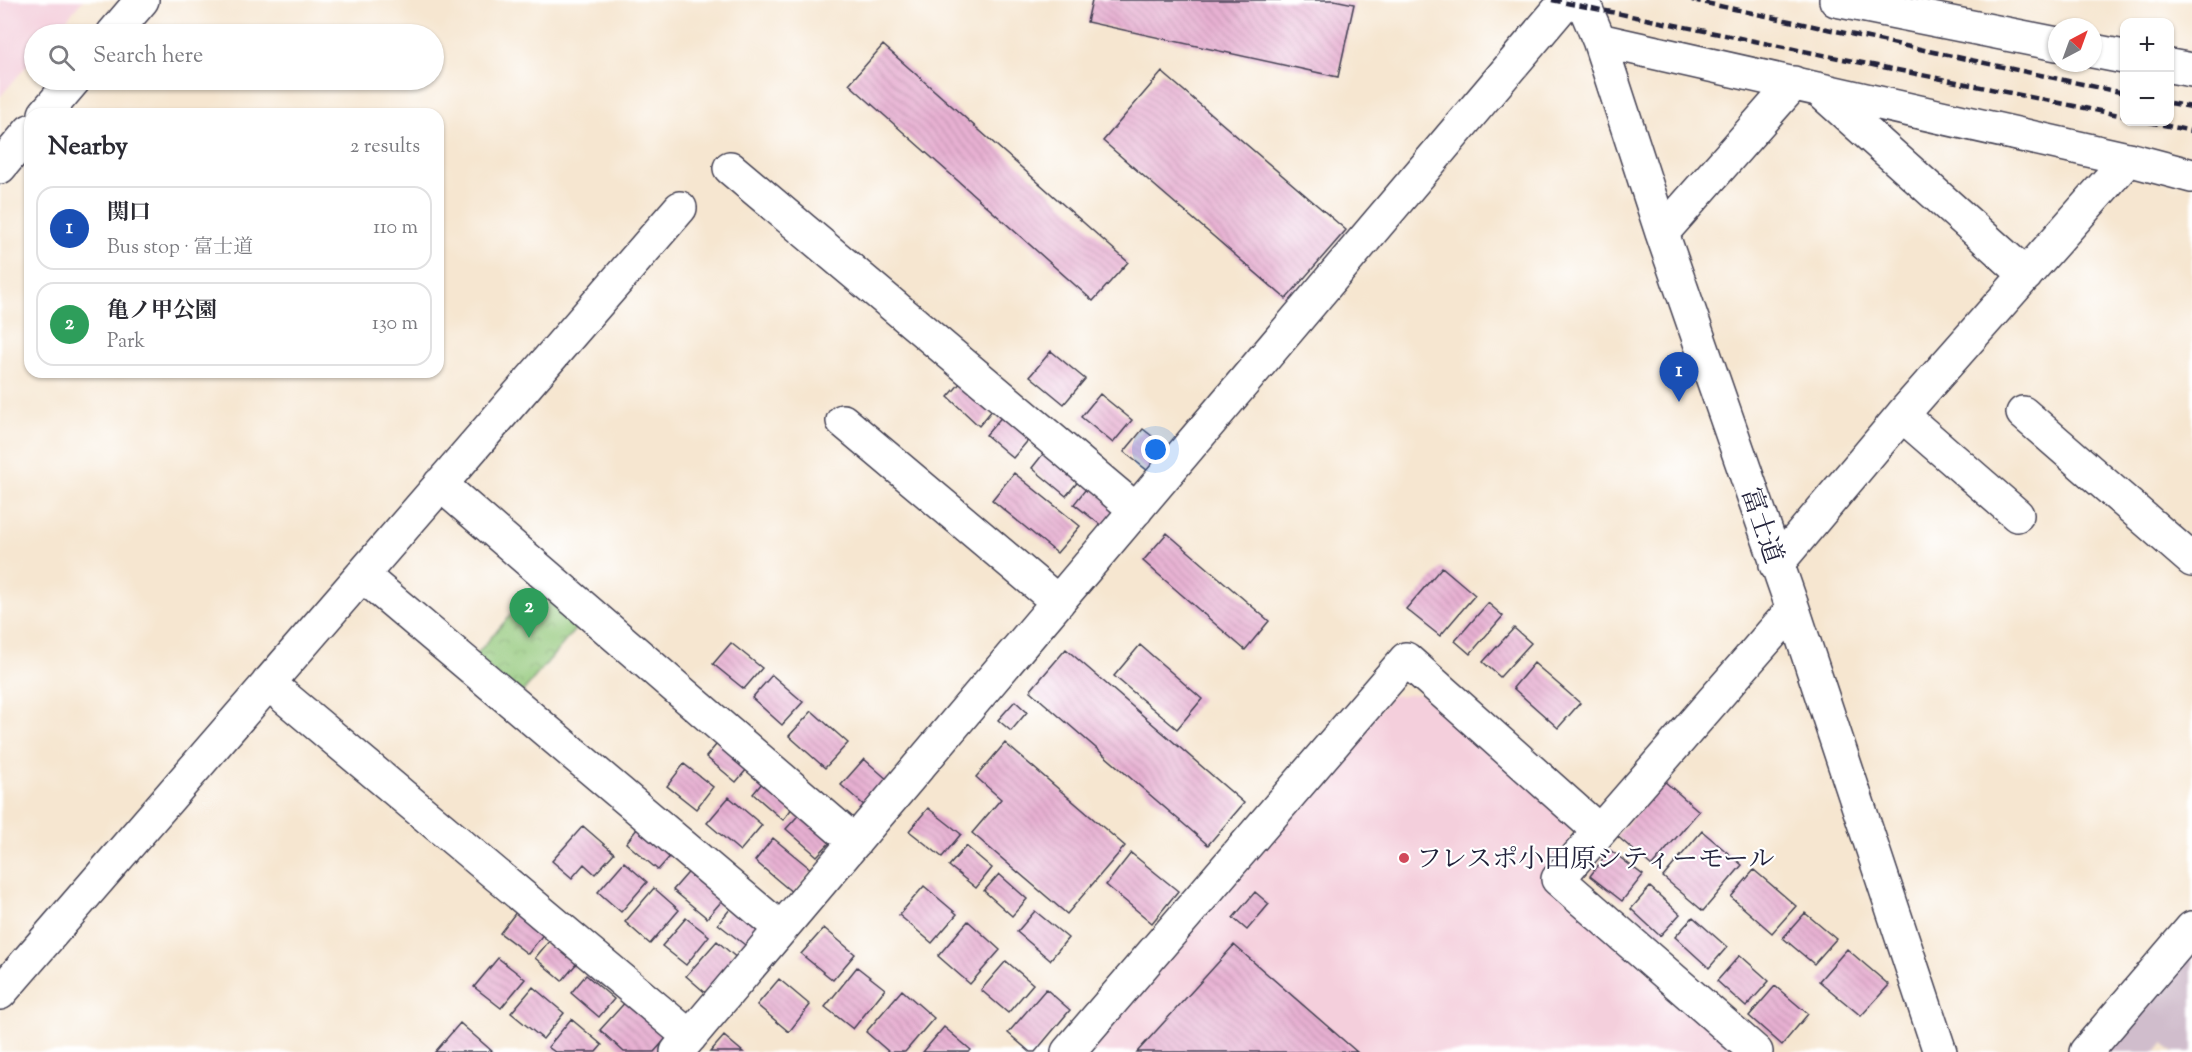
<!DOCTYPE html>
<html lang="en">
<head>
<meta charset="utf-8">
<style>
  body { margin:0; font-family:"Sorts Mill Goudy","Noto Serif JP",serif; background:#f7f7f7; color:#2b2b33 }
  .controls { position:absolute; right:18px; top:18px; display:grid; overflow:hidden; border-radius:12px; box-shadow:0 2px 4px #0004 }
  .controls button { width:54px; height:54px; display:grid; place-items:center; padding:0; border:0; border-bottom:2px solid #e1e1e2; background:#fff; color:#2b2b33; font:30px sans-serif }
  .compass { position:absolute; left:2048px; top:18px; width:54px; height:54px; border-radius:50%; background:#fff; box-shadow:0 2px 4px #0004; rotate:41deg }
  .you { position:absolute; left:1156px; top:450px; width:21px; height:21px; margin:-15px; border:4px solid #fff; border-radius:50%; background:#1a73e8; box-shadow:0 0 0 9px #1a73e833 }
  .badge { display:grid; place-items:center; width:39px; height:39px; border-radius:50%; background:#d1495b; color:#fff; font-size:20px; font-weight:700 }
  .pin { position:absolute; translate:-50% -50px; filter:drop-shadow(0 2px 3px #0008) }
  .pin::after { content:''; position:absolute; top:32px; width:21px; height:18px; background:inherit; clip-path:polygon(0 0,100% 0,50% 100%) }
  .list { margin:0; padding:0; list-style:none }
  h2 { display:flex; justify-content:space-between; align-items:center; height:78px; margin:0; padding:0 24px; font-size:26px }
  h2 small { font-size:20px; font-weight:400; color:#7c7c81 }
  .list li { display:grid; grid-template-columns:39px 1fr auto; gap:18px; align-items:center; box-sizing:border-box; height:84px; margin:0 12px 12px; padding:0 12px; border:2px solid #e1e1e2; border-radius:18px }
  .list b { display:block; font-size:22px; white-space:nowrap }
  .list p { margin:0; font-size:20px; white-space:nowrap; color:#7c7c81 }
  .list em { font-size:20px; font-style:normal; color:#7c7c81 }
  .icon { flex:none; width:33px; height:33px; fill:none; stroke:currentColor; stroke-width:2; stroke-linecap:round; stroke-linejoin:round }
  .map { position:relative; flex:none; width:2192px; height:1052px; overflow:hidden }
  .search { position:absolute; background:#fff; box-shadow:0 2px 4px #0004; left:24px; top:24px; width:420px; height:66px; display:flex; align-items:center; gap:15px; box-sizing:border-box; padding:0 21px; border-radius:33px; color:#7c7c81; font-size:22px }
  .panel { position:absolute; background:#fff; box-shadow:0 2px 4px #0004; left:24px; top:108px; width:420px; height:270px; border-radius:18px }
  .map>svg:first-child { display:block }
  .built { fill:#f4cfdc }
  .industrial { fill:#d0bdcc }
  .park { fill:url(#park-crowns); stroke:#5a755a; stroke-width:1.5 }
  .building { fill:url(#building-back-hatch) }
  .lines { fill:none; stroke-linecap:round; stroke-linejoin:round }
  .minor-casing { stroke:#423f51; stroke-width:36 }
  .minor { stroke:#fff; stroke-width:33 }
  .rail { stroke:#22223b; stroke-width:4.5; stroke-dasharray:9 4.5; stroke-linecap:butt }
  .poi-dot { fill:#d1495b; stroke:#fff; stroke-width:2 }
  .labels { text-anchor:middle; stroke-width:4.5; stroke-linejoin:round; paint-order:stroke }
  .street-label { font-size:26px; fill:#22223b; stroke:#fff }
  .poi-label { font-size:26px; fill:#22223b; stroke:#fff; text-anchor:start }
</style>
</head>
<body>
<div class="map">
<svg width="2192" height="1052" viewBox="0 0 2192 1052">
  <defs>
    <pattern id="park-crowns" width="20" height="18" patternUnits="userSpaceOnUse" patternTransform="scale(1.5)"><rect width="20" height="18" fill="#93c87a"/><path d="M2 6a3 3 0 1 1 6 0M12 15a3 3 0 1 1 6 0" fill="none" stroke="#78a265"/></pattern>
    <pattern id="building-back-hatch" width="6" height="6" patternUnits="userSpaceOnUse" patternTransform="scale(1.5)"><rect width="6" height="6" fill="#e7b0d2"/><path d="M-1 5l2 2M0 0l6 6M5-1l2 2" fill="none" stroke="#c697b5"/></pattern>
  </defs>
  <rect width="100%" height="100%" fill="#fff"/>
  <filter id="ink" filterUnits="userSpaceOnUse"><feTurbulence type="fractalNoise" baseFrequency=".0167" numOctaves="2"/><feDisplacementMap in="SourceGraphic" scale="12" xChannelSelector="R" yChannelSelector="G"/><feConvolveMatrix kernelMatrix="1 2 1 2 8 2 1 2 1" color-interpolation-filters="sRGB"/></filter>
  <filter id="wash" filterUnits="userSpaceOnUse"><feTurbulence type="fractalNoise" baseFrequency=".008" numOctaves="4" result="noise"/><feDisplacementMap in="SourceGraphic" scale="24" xChannelSelector="R" yChannelSelector="G"/><feGaussianBlur stdDeviation="1.35" result="paint"/><feColorMatrix in="noise" values="0 0 0 0 0 0 0 0 0 0 0 0 0 0 0 0 0 1.4 0 .05"/><feComposite in="paint" operator="in"/></filter>
  <g filter="url(#wash)">
    <rect width="100%" height="100%" fill="#f6e6d0"/>
    <path class="built" d="M0,0h83l-29,34h-20v23l-34,40z
      M1422,694l148,128v19l-30,34 200,177h-654l306,-356z"/>
    <path class="industrial" d="M2192,944v108h-18l-10,-9 -8,9h-58z"/>
    <path class="park" d="M539,582l44,38 -63,75 -45,-39z"/>
    <g id="blocks">
      <path class="building" d="M1092,0h242l20,4 -16,73 -251,-55z
        M883,45l245,217 -35,39 -244,-217z
        M1162,72l184,158 -60,69 -183,-158z
        M1051,351l34,28 -21,25 -34,-28z
        M962,381l31,28 -14,17 -31,-29z
        M1100,394l32,26 -19,23 -32,-26z
        M1004,414l27,23 -18,21 -27,-23z
        M1143,429l28,22 -19,23 -28,-22z
        M1047,449l34,29 -15,18 -34,-28z
        M1014,473l66,53 -23,27 -65,-53z
        M1089,485l28,23 -15,18 -28,-22z
        M1167,533l102,88 -24,29 -102,-89z
        M1442,567l33,28 -35,41 -34,-27z
        M1488,603l15,13 -33,38 -15,-13z
        M1514,628l17,15 -31,34 -17,-15z
        M731,643l31,25 -18,21 -31,-25z
        M1140,645l62,54 -25,30 -63,-53z
        M1066,649l178,154 -36,42 -178,-154z
        M1534,663l46,40 -22,25 -45,-40z
        M772,675l31,27 -21,23 -30,-27z
        M1015,701l12,11 -16,19 -13,-11z
        M812,711l36,32 -23,25 -36,-32z
        M721,739l31,24 -16,19 -30,-25z
        M1005,743l120,103 -58,68 -95,-81 29,-34 -25,-22z
        M864,759l25,22 -23,26 -25,-22z
        M684,764l29,23 -17,22 -29,-23z
        M767,777l30,25 -14,18 -30,-26z
        M1664,781l35,30 -47,55 -35,-30z
        M729,797l33,28 -22,26 -33,-28z
        M928,808l33,26 -19,23 -33,-26z
        M804,809l31,28 -18,19 -31,-27z
        M641,824l33,28 -16,18 -32,-27z
        M583,826l31,27 -19,21 -11,-10 -12,14 -20,-17z
        M1702,831l40,34 -39,46 -40,-34z
        M773,838l39,32 -19,23 -38,-32z
        M966,846l26,22 -16,20 -27,-22z
        M1610,850l33,25 -21,26 -32,-25z
        M1131,853l47,38 -26,32 -46,-38z
        M624,862l23,20 -26,30 -23,-20z
        M693,867l34,28 -20,23 -34,-28z
        M1754,870l42,36 -24,27 -41,-36z
        M999,874l28,25 -15,17 -28,-25z
        M924,886l33,28 -25,29 -33,-28z
        M1650,887l30,27 -20,22 -29,-27z
        M654,888l25,22 -29,34 -25,-22z
        M1255,892l14,12 -22,26 -14,-12z
        M735,903l31,23 -17,22 -31,-24z
        M520,907l28,21 -20,26 -28,-21z
        M1035,911l33,27 -18,22 -33,-28z
        M1805,913l31,26 -22,25 -31,-26z
        M1693,917l34,30 -18,21 -34,-31z
        M686,918l23,18 -23,29 -24,-19z
        M968,921l32,29 -30,34 -32,-28z
        M824,928l31,26 -22,26 -32,-26z
        M555,934l27,23 -20,24 -27,-23z
        M717,941l22,19 -31,35 -22,-19z
        M1234,945l123,107h-220z
        M1847,949l42,36 -28,31 -42,-35z
        M1740,955l29,26 -23,26 -29,-26z
        M498,958l27,21 -24,29 -27,-21z
        M1006,961l27,23 -25,29 -27,-23z
        M857,967l28,22 -32,40 -28,-22z
        M586,975l28,24 -15,18 -28,-24z
        M779,979l31,26 -21,27 -32,-27z
        M1775,986l33,28 -26,31 -33,-29z
        M533,987l31,26 -21,26 -32,-26z
        M1046,989l24,21 -35,42h-5l-22,-19z
        M902,990l32,28 -29,34h-16l-23,-20z
        M629,998l41,36 -16,18h-30l-24,-22z
        M571,1019l31,26 -6,7h-41l-7,-5z
        M460,1023l33,29h-58z
        M944,1027l27,23 -2,2h-46z
        M724,1036l19,16h-33z"/>
    </g>
  </g>
  <g filter="url(#ink)">
    <use href="#blocks" fill-opacity="0" stroke="#423f51" stroke-width="1.5"/>
    <g class="lines">
      <defs>
        <path id="minor" d="M1582,0l17,40 63,193 131,376 147,443
          M1836,0l221,44
          M113,34l29,-34
          M1599,40l529,119 64,17
          M2093,51l31,6
          M2170,66l22,4
          M1818,89l208,186
          M45,114l29,-34
          M0,167l30,-36
          M730,168l406,342
          M1662,233l132,-150
          M2023,413l169,147
          M1902,415l115,100
          M843,421l215,181
          M440,484l415,358
          M1776,565l126,-150 226,-256
          M362,575l419,354
          M268,683l422,354
          M0,993l680,-785
          M677,1052l890,-1052
          M1068,1052l338,-393 193,172
          M1756,1052l-198,-173 235,-270
          M2086,1052l106,-124"/>
      </defs>
      <use href="#minor" class="minor-casing"/>
      <use href="#minor" class="minor"/>
      <path class="rail" d="M1552,0l572,116
        M1692,0l432,93
        M2170,103l22,4
        M2149,122l43,9"/>
    </g>
  </g>
  <circle class="poi-dot" cx="1404" cy="858" r="6"/>
  <g class="labels">
    <g class="street-label">
      <text transform="translate(1763 525) rotate(71)" y="9">富士道</text>
    </g>
    <g class="poi-label">
      <text x="1416" y="867">フレスポ小田原シティーモール</text>
    </g>
  </g>
</svg>
<div class="controls">
<button>+</button>
<button>−</button>
</div>
<svg class="compass" viewBox="-18 -18 36 36"><path d="M0-13l5 13h-10z" fill="#e53935"/><path d="M0 13l5-13h-10z" fill="#7c7c81"/></svg>
<div class="you"></div>
<div class="pin badge" style="left:1679px;top:402px;background:#1a4fb4">1</div>
<div class="pin badge" style="left:529px;top:638px;background:#2e9e5b">2</div>
<div class="search"><svg class="icon" aria-label="search" viewBox="0 0 24 24"><circle cx="10" cy="10" r="6"/><path d="M15 15l6 6"/></svg>Search here</div>
<section class="panel">
<h2>Nearby<small>2 results</small></h2>
<ul class="list">
<li><span class="badge" style="background:#1a4fb4">1</span><div><b>関口</b><p>Bus stop · 富士道</p></div><em>110 m</em></li>
<li><span class="badge" style="background:#2e9e5b">2</span><div><b>亀ノ甲公園</b><p>Park</p></div><em>130 m</em></li>
</ul>
</section>
</div>
</body>
</html>
